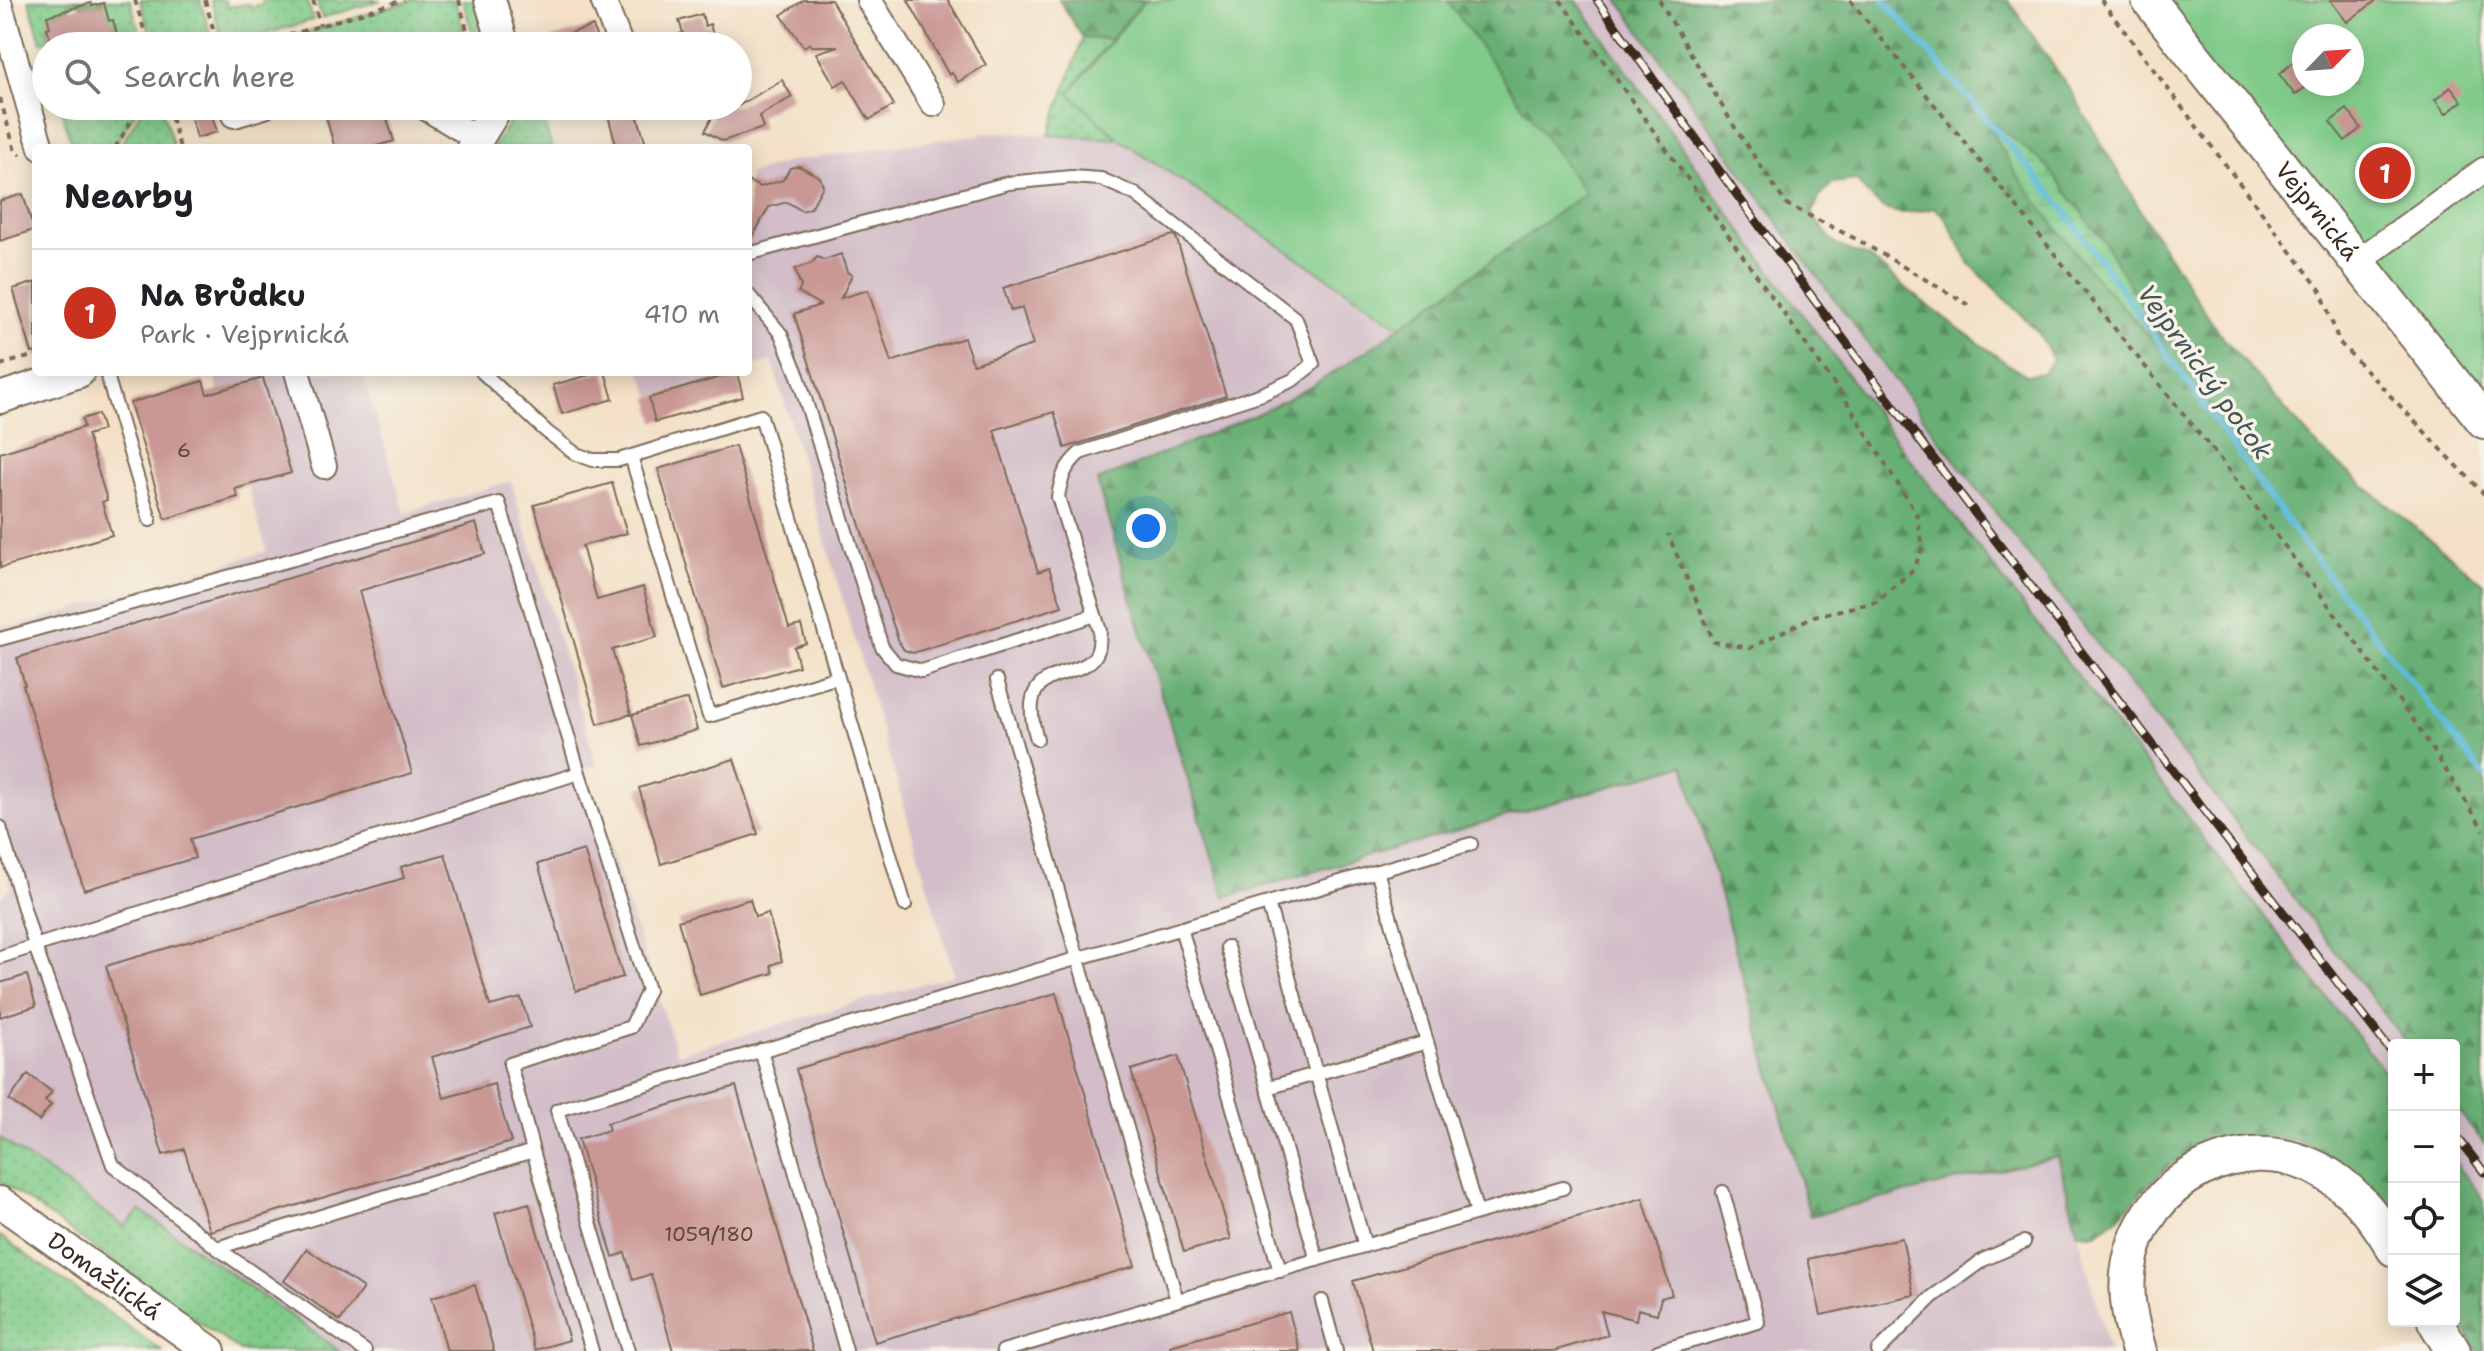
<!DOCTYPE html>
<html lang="en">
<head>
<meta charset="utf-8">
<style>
  body { margin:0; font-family:"Shantell Sans",sans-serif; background:#f6f6f6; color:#202124 }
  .controls { position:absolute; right:24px; bottom:24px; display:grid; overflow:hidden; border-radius:8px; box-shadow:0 4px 20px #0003 }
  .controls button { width:72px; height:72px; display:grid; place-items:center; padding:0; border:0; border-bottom:2px solid #e0e0e0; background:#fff; color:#202124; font:40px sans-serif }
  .compass { position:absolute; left:2292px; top:24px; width:72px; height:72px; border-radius:50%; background:#fff; box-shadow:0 4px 20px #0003; rotate:65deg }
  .you { position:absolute; left:1146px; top:528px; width:28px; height:28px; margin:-20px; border:6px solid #fff; border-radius:50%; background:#1a73e8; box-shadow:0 0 0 12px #1a73e833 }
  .badge { display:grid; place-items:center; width:52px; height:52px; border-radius:50%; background:#c8321e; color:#fff; font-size:26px; font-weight:700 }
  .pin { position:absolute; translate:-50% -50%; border:4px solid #fff; box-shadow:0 2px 8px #0006 }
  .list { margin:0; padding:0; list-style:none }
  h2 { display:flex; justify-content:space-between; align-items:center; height:104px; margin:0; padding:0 32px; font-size:34px }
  h2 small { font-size:26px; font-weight:400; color:#757577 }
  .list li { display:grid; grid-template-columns:52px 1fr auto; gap:24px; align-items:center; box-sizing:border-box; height:128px; padding:0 32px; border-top:2px solid #e0e0e0 }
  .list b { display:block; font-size:30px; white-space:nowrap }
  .list p { margin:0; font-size:26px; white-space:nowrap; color:#757577 }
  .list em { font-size:26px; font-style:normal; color:#757577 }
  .icon { flex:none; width:44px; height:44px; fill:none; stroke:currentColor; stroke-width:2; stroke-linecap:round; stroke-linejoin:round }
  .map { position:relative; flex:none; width:2484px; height:1351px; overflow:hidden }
  .search { position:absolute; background:#fff; box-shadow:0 4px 20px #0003; left:32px; top:32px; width:720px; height:88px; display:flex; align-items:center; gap:20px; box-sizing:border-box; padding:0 28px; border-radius:44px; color:#757577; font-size:30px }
  .panel { position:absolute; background:#fff; box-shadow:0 4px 20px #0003; left:32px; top:144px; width:720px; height:232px; border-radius:8px }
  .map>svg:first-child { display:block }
  .industrial { fill:#d2bdc8 }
  .grass { fill:url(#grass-dots); stroke:#5e7a54; stroke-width:2 }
  .forest { fill:url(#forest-firs); stroke:#526c4a; stroke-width:2; fill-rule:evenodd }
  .wetland { fill:url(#wetland-marsh); stroke:#5e7a54; stroke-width:2 }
  .garden { fill:#80cb89; stroke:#5e7a54; stroke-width:2; fill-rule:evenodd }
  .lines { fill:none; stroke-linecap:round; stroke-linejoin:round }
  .stream { stroke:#5ebbdc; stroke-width:6 }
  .building { fill:#c99794 }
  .service-casing { stroke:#7b6a59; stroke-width:16 }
  .minor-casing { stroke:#7b6a59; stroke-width:28 }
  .tertiary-casing { stroke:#7b6a59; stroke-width:34 }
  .secondary-casing { stroke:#7b6a59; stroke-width:38 }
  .path { stroke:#7b6a59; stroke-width:4; stroke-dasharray:6 6; stroke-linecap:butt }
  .service { stroke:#fff; stroke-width:12 }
  .minor { stroke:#fff; stroke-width:24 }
  .tertiary { stroke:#fff; stroke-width:30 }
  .secondary { stroke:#fff; stroke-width:34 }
  .rail-casing { stroke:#3b2a1e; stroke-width:9 }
  .rail { stroke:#f7f3e8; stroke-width:6; stroke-dasharray:18; stroke-linecap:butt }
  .labels { text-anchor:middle; stroke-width:7; stroke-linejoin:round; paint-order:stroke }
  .number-label { font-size:20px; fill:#5e453c }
  .street-label { font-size:24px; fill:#3b2a1e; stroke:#f7f3e8 }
  .water-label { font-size:26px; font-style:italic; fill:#465657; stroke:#f7f3e8 }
</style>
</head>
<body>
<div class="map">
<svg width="2484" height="1351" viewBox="0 0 2484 1351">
  <defs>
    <pattern id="grass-dots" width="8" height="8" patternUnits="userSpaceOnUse" patternTransform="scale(2)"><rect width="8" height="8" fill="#80cb89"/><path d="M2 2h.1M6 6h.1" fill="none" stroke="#70ae76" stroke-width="1.8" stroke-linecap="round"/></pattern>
    <pattern id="forest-firs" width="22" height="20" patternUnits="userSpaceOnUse" patternTransform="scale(2)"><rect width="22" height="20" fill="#68af75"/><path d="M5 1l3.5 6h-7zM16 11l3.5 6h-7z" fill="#578f5f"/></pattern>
    <pattern id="wetland-marsh" width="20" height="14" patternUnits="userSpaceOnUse" patternTransform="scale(2)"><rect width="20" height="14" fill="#80cb89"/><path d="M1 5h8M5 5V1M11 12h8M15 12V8" fill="none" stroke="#70ae76"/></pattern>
  </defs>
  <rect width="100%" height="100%" fill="#f7f3e8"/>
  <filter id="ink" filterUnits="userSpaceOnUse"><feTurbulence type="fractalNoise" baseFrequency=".0125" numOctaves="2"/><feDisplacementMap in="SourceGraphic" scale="16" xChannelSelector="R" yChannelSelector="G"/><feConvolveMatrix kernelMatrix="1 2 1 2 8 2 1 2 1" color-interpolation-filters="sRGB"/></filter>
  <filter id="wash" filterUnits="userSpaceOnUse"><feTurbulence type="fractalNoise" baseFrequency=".006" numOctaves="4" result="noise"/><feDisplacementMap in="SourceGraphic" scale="32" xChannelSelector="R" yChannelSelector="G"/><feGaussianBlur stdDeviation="1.8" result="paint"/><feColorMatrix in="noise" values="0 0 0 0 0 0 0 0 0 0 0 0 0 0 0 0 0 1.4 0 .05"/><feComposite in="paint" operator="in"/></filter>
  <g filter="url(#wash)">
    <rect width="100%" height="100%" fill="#f3e0c6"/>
    <path class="industrial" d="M1576,0h42l179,249 150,201 461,595h-14v39l-475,-613 -150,-202z
      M996,132l123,7 282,187 -91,61 -53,27 -32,483 459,-132 126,451 248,-60 51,195h-1769l-200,-141 -15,18 -125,-90v-240l12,-11 -12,-41v-219l18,-1 249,-75 -54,-179h149l43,141 106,-32 86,284 -14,4 94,285 277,-79 -182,-614 -24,6v-193l44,-13z
      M641,372h92l-82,25z
      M2454,1105l30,38v57l-30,-39z"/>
    <path class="grass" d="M29,0h101l14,46h-24l-7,-25h-4l-6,-18 -11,3 -1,-3 -10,3 -2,-4 -11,4 1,3 -21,7 2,11 -3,1 3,13 -9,1z
      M140,0h60l14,46h-60z
      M211,0h14l2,7 23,-3 1,4 11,-4 1,-4h44l6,20 -89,26z
      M316,0h65l-59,18z
      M413,0h42l13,46h-146l-2,-6 -19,6h-39z
      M462,0h17l13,46h-15z
      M1083,38l28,1 -42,54 50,46 -70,-4z
      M60,106h79l-26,42h-40z
      M144,106h17l13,42h-55z
      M520,106h19l13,42h-59z
      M0,1138l125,89 15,-17 200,141h-100l-240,-170z
      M0,1236l162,115h-162z"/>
    <path class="forest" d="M1059,0h86l-34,39 -28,-1z
      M1447,0h129l193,269 150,202 475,613v137l-21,-31 -49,-35 -26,-14 -33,-5 -57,11 -36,16 -29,27 -21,24 -27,20 -17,-1 -20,-77 -248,60 -126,-451 -459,132 -85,-269 -43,-147 160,-67 54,-27 64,-42 209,-151z
      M1618,0h390l63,91 73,126 74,115 102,117 164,135v559l-30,-38v-60h-46l-461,-595 -150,-201zM1856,180c27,34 36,38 79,28l10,9 25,47 69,69 14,27 -10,13 -16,2 -14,-7 -86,-63 -57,-47 -34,-13 -24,-30 7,-17 13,-15z
      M2454,1161l30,39v151h-7l-23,-40z"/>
    <path class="wetland" d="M1983,114l64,52 51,68v-3l82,140 -99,-111 -67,-89z"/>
    <path class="garden" d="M1145,0h302l138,193 -184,133 -282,-187 -50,-46z
      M2149,0h335v421zM2304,36h48v48h-48z"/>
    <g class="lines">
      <path class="stream" d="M1884,0l176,204 236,330 188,242"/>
    </g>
    <g id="blocks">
      <path class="building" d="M804,0h27l63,105 -25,15 -24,-40 -10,6 -19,-33 22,-7h-27l-1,-3 -6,4 -23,-32z
        M908,0h40l38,65 -28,17 -6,-9 -3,2z
        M2330,0h47l-30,22z
        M91,3l1,3 12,-3 5,18 4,-1 7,26h-68l-5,-18 3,-1 -3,-11z
        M702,14l3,12 5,-2 6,22h-63v-4l30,-9 -4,-12z
        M593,26l6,20h-59v-4z
        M2294,62l10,13v9h6l-15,11 -16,-21z
        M782,80l10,17 -33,19 4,12 -40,13 -18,-10 13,-25h20z
        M2451,87l11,14 -16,13 -11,-14z
        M187,106h22l8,26 -20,6z
        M362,106h21l11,35 -25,7h-34l-9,-31z
        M616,106h10l10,5 11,37h-30l-8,-29z
        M2347,109l14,19 -16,13 -15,-19z
        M799,166l21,11 3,9 -12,22 -9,3 -15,-9 -18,5 -21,38v-64l12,6 23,-7 7,-12z
        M23,194l11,36 -34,11v-40z
        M1173,235l3,2 50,159 -161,52 -11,-36 -60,18 44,142 11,-4 13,38 -149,47 -9,-3 -5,-8 -38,-113 -67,-215 26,-9 -22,-13 3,-5 -6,-18 17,-6 5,-6 7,3 17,-6 6,18 5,3 -11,23 27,-8 23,72 73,-24 9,26 60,-19 -11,-37 -11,3 -8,-23z
        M36,282v70l-4,1 -19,-64z
        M600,372h5l8,27 -51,15 -9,-29z
        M737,372l6,25 -88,25 -6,-24z
        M263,378l28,95 -56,16 3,8 -73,22 -35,-116 73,-22 4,13z
        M98,414l5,16 -16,5 20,65 -5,2 10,33 -112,33v-115l84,-26 -2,-8z
        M735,446l54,182 12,-3 5,18 -12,4 5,19 -76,22 -65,-219z
        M612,483l15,50 -45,13 15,54 46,-13 14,50 -45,13 19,64 -33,10 -64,-219z
        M476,523l9,31 -126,37 53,182 -222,66 5,19 -111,32 -61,-205h2l-8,-27z
        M688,699l9,31 -56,16 -9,-31z
        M734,759l24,75 -97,30 -22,-76z
        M584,850l39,127 -47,14 -38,-127z
        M445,854l45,152 31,-8 9,29 -98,30 12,41 50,-14 17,58 -301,89 -26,-82 -21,6 -57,-189 298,-88 -3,-11z
        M750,899l5,18 13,-4 14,48 -11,4 2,8 -73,22 -22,-74z
        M27,975l9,31 -36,11v-34z
        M1056,993l79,273 -260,76 -79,-273z
        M1178,1056l53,183 -47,13 -53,-182z
        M28,1074l24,18 -7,9 6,4 -12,16 -30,-21z
        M736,1086l11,38 66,227h-140l-22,-77 -18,6 -8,-27 -12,4 -35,-118 31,-9 -2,-7z
        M1643,1198l29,97 -11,3 -4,16 -19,-5 -2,11 -35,-9 7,24 -55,16h-180l-20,-70z
        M529,1203l40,137 -34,10 -40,-137z
        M1902,1238l12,57 -93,20 -13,-56z
        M307,1249l56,39 -23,33 -56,-40z
        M475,1285l19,66h-47l-15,-54z
        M1289,1312l11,39h-130v-5z"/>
    </g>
  </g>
  <g filter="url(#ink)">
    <use href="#blocks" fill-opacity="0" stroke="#7b6a59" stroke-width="2"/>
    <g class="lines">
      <defs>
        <path id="service" d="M748,254l260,-71 63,-6 30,2 34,15 161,125 17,45 -20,16 -31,14 -182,59c-15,13 -19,25 -22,44l42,134c-1,6 0,13 -2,19 -11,36 -87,5 -61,89
          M748,294l33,40 17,42 84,271 14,17 26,7 173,-56
          M106,372l44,148
          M482,372l65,60 29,22 17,6h26l142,-44 144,489
          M631,456l78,260 129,-39
          M0,639l499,-136 80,270
          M997,680l180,620
          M0,827l35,119 78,219 104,83 148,103
          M1377,871l100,342
          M1268,903l97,343
          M1181,928l99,343
          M1227,947l90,313
          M0,957l579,-184 69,217 -17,37 -121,37 23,87 59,200
          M761,1050l85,301
          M1267,1088l160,-46
          M217,1248l316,-97
          M1322,1301l14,50
          M628,1351l-71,-241 914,-266
          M1003,1351l560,-163
          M1658,1351l100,-29 -35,-130
          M1878,1351l54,-54 51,-37 41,-18"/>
        <path id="minor" d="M603,0l18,46
          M869,0l64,104
          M0,5l41,143
          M423,106l55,33
          M234,115l30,-9
          M2357,262l127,-92
          M297,372l27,94"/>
        <g id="tertiary">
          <path d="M490,0l14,46"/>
          <path d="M472,148l26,-42"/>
          <path d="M0,398l79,-26"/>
          <path id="s1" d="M0,1202l210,149"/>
        </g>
        <g id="secondary">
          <path id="s2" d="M2149,0l335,421"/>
          <path d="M2435,1321l18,30"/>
          <path d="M2139,1351c-8,-28 -15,-55 -10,-84 13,-87 113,-140 191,-97 33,18 56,47 74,79"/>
        </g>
      </defs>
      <use href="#service" class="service-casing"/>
      <use href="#minor" class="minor-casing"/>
      <use href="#tertiary" class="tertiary-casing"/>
      <use href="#secondary" class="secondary-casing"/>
      <path class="path" d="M135,0l14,46
        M205,0l13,46
        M313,0l7,26
        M459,0l12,46
        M1560,0l287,402 69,111 7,33 -9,23 -38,33 -62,14 -64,32 -36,-6 -46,-108
        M1659,0l75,126 52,78 70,35 113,66
        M1850,0l377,468 190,257 67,105
        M2101,0l220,291 18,51 145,152
        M254,46l150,-46
        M0,98l15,53 6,4
        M168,106l12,42
        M115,148l25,-42
        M432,148l7,-10
        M0,365l36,-10"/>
      <use href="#service" class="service"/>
      <use href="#minor" class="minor"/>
      <use href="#tertiary" class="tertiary"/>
      <use href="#secondary" class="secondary"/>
      <defs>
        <path id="rail" d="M1597,0c254,361 527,707 797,1055
          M2454,1133l30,39"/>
      </defs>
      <use href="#rail" class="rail-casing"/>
      <use href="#rail" class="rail"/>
    </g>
  </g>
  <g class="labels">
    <g class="number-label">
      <text x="184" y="457">6</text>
      <text x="709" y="1241">1059/180</text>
    </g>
    <g class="street-label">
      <text dy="8" stroke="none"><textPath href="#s2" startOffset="270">Vejprnická</textPath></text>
      <text dy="8" stroke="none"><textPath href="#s1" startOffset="128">Domažlická</textPath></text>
    </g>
    <g class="water-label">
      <text transform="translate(2205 372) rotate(54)" y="9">Vejprnický potok</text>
    </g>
  </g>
</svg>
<div class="controls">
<button>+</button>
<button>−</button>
<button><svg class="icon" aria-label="locate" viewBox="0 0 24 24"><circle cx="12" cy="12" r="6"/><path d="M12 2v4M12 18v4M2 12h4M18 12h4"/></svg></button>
<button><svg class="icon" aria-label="layers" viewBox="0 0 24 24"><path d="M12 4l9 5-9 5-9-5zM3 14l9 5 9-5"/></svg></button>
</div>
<svg class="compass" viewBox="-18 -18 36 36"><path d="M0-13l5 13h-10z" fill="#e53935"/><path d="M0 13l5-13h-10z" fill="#757577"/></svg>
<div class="you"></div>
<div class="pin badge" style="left:2385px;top:173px">1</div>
<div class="search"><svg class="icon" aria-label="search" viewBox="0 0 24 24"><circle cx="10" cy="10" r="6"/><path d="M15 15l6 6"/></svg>Search here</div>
<section class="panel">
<h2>Nearby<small></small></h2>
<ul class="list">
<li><span class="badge">1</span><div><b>Na Brůdku</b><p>Park · Vejprnická</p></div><em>410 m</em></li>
</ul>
</section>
</div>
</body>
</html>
